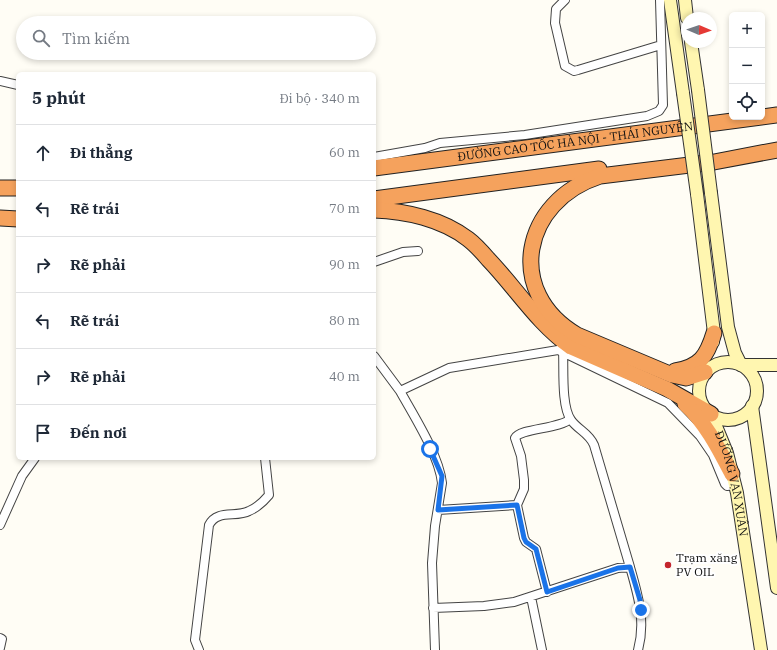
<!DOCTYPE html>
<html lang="vi">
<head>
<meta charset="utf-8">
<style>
  body { margin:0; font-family:"IBM Plex Serif",serif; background:#f2f2f3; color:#1f2937 }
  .controls { position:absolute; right:12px; top:12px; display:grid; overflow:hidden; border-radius:6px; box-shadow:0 2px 6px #0003 }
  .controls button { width:36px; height:36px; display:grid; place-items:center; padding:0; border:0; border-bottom:1px solid #e0e1e3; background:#fff; color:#1f2937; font:20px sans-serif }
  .compass { position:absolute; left:681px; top:12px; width:36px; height:36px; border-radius:50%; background:#fff; box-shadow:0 2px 6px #0003; rotate:92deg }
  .stop { position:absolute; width:12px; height:12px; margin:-9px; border:3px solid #1a73e8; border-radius:50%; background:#fff }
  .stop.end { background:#1a73e8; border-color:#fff; box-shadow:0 1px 4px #0008 }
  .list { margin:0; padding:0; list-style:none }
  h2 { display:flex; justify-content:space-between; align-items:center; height:52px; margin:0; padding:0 16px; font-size:17px }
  h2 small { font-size:13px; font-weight:400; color:#747a83 }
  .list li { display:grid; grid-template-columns:26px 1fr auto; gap:12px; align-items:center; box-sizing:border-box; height:56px; padding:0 16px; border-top:1px solid #e0e1e3 }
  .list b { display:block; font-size:15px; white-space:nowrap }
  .list em { font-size:13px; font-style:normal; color:#747a83 }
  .icon { flex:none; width:22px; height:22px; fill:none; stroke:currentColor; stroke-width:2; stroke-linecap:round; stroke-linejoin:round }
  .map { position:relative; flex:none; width:777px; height:650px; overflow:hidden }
  .search { position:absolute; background:#fff; box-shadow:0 2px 6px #0003; left:16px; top:16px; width:360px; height:44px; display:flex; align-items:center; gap:10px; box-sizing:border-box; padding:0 14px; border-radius:22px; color:#747a83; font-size:15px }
  .panel { position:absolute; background:#fff; box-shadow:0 2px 6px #0003; left:16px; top:72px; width:360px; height:388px; border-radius:6px }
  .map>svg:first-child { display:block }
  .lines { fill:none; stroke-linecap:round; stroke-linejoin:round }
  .street-casing { stroke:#444; stroke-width:10 }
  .secondary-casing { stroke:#333; stroke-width:14 }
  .highway-casing { stroke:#222; stroke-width:17 }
  .street { stroke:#fff; stroke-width:8 }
  .secondary { stroke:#fff6b0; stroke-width:12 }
  .highway { stroke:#f5a25d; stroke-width:15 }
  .secondary-bridge-casing { stroke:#333; stroke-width:14; stroke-linecap:butt }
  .secondary-bridge { stroke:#fff6b0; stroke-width:12 }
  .route { stroke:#1a73e8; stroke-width:5 }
  .poi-dot { fill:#c4262e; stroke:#fff; stroke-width:1.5 }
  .labels { text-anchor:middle; stroke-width:4; stroke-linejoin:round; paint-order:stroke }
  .street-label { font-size:12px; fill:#111; stroke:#fff }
  .poi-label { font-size:12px; fill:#111; stroke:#fff; text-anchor:start }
</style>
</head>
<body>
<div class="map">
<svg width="777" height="650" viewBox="0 0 777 650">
  <rect width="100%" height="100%" fill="#fffdf5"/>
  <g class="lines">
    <defs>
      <path id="street" d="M565,0l-9,9 -1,14 10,43 9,5 4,-1 83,-25
        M0,81l18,4
        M374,157l51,-9 15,-5 85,-8 122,-19 12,-5 4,-6 -3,-105
        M374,262l29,-10 15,-1
        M563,351c1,17 -2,55 8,69 7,10 18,13 23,25l36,122
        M374,356l26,35
        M438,510l79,-5
        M0,525l22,-49 13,-18
        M547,592l-11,-43 -10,-7 -2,-4 -7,-33 7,-16v-9l-3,-24 -6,-18c5,-10 45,-9 55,-19
        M531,597l11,53
        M433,608l51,-2 30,-4 104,-34 12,-1c8,28 16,54 8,83
        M0,638l2,1 -2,9
        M199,650l-4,-10 14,-115c8,-16 27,-7 40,-14 7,-3 15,-10 20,-16l-4,-37
        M435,650l-3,-87 3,-37 7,-43c-3,-28 -28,-67 -42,-92l49,-23 109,-18 110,53 32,33 13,19 12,29 2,2 8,-1"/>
      <g id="secondary">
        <path d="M670,0l13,93"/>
        <path d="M685,0l2,18"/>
        <path d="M691,42l7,48"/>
        <path d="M711,193l17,134 7,26 6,12h36"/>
        <path d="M697,194l17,139 -1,9"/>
        <circle cx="728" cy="391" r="29"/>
        <path d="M752,406l25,182"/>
        <path id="s1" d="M711,414l16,39 10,40 24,157"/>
      </g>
      <g id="highway">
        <path id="s2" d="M374,168l403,-53"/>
        <path d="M0,188h18"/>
        <path d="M374,199l225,-30"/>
        <path d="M374,210c32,1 68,9 94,29 8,6 14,13 20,20 28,29 49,64 83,88l96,42 44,25"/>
        <path d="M0,218l18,1"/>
        <path d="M675,371c25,-4 32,-15 39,-38"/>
        <path d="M705,372l-19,6 -14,-3 -95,-40c-73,-43 -55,-134 23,-159l114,-14 63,-12"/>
        <path d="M685,404c21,19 34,45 47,70"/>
      </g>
    </defs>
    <use href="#street" class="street-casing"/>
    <use href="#secondary" class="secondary-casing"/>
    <use href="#highway" class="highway-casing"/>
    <use href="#street" class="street"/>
    <use href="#secondary" class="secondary"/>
    <use href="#highway" class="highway"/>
    <defs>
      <path id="secondary-bridge" d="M698,90l13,103
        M683,93l14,101"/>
    </defs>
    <use href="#secondary-bridge" class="secondary-bridge-casing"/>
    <use href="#secondary-bridge" class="secondary-bridge"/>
  </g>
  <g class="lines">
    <path class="route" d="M430,449l12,27 -4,34 79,-5 7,33 2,4 10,7 11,43 71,-24 12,-1 10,33 1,10"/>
  </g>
  <circle class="poi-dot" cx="668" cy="565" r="4"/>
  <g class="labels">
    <g class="street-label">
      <text dy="4" stroke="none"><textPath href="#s2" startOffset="203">ĐƯỜNG CAO TỐC HÀ NỘI - THÁI NGUYÊN</textPath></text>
      <text dy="4" stroke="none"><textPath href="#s1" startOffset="73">ĐƯỜNG VẠN XUÂN</textPath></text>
    </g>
    <g class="poi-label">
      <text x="676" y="562">Trạm xăng<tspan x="676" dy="14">PV OIL</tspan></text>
    </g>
  </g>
</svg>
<div class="controls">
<button>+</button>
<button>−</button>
<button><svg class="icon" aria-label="locate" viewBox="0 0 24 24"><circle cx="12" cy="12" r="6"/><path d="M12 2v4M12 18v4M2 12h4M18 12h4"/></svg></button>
</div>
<svg class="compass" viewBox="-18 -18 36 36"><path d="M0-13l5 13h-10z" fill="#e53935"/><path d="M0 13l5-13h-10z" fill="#747a83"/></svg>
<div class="stop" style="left:430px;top:449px"></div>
<div class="stop end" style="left:641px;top:610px"></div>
<div class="search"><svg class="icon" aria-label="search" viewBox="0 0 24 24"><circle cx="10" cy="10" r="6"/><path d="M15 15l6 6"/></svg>Tìm kiếm</div>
<section class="panel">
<h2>5 phút<small>Đi bộ · 340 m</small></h2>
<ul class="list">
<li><svg class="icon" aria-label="ahead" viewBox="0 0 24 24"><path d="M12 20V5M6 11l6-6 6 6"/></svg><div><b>Đi thẳng</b></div><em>60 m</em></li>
<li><svg class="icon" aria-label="left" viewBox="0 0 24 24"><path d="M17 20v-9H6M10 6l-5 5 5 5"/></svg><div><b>Rẽ trái</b></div><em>70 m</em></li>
<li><svg class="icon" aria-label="right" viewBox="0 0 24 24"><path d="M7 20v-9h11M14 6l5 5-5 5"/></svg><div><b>Rẽ phải</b></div><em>90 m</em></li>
<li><svg class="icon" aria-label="left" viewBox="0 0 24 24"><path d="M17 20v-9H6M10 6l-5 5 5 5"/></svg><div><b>Rẽ trái</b></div><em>80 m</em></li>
<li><svg class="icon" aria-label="right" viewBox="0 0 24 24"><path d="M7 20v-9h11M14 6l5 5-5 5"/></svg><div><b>Rẽ phải</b></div><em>40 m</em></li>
<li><svg class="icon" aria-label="arrive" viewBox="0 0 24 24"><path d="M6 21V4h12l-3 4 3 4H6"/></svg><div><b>Đến nơi</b></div></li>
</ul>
</section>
</div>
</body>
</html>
